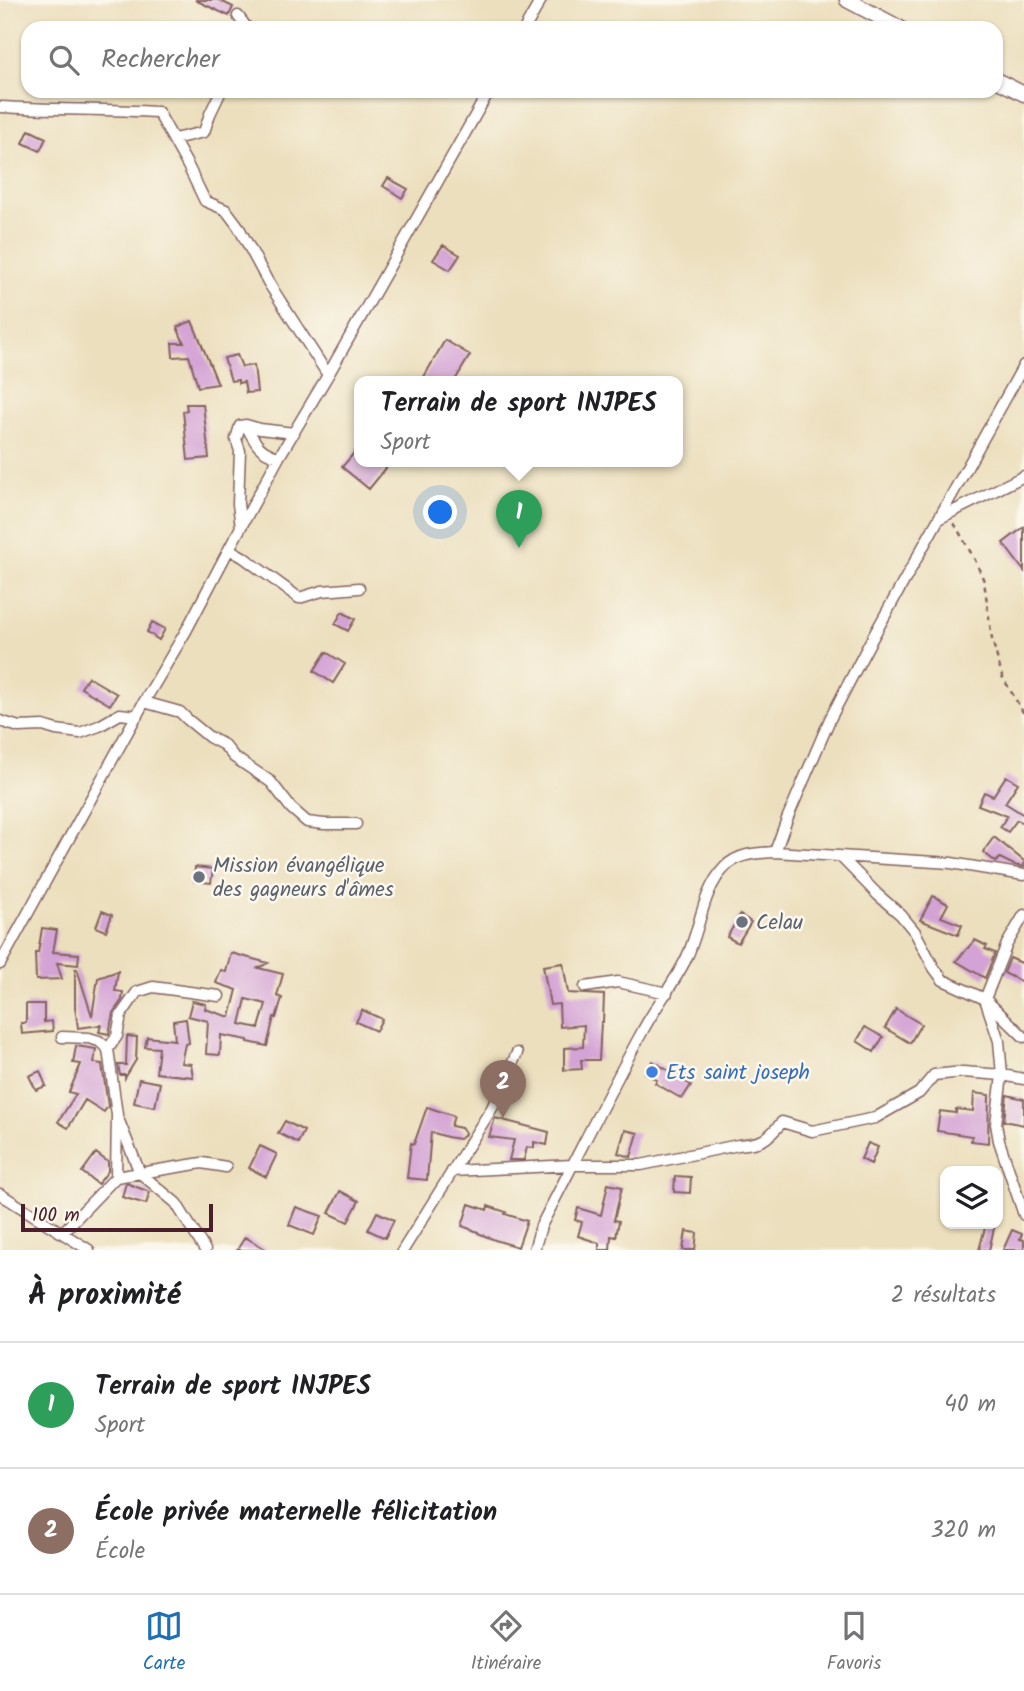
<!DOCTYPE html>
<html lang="fr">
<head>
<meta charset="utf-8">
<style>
  body { margin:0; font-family:Kalam,sans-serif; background:#f2f2f2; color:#202124 }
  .controls { position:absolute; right:21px; bottom:21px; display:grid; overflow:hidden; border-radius:14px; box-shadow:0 2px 5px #0004 }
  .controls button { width:63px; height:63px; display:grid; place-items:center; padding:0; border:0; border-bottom:2px solid #e0e0e0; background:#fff; color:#202124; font:35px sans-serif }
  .scale { position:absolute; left:21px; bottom:18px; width:192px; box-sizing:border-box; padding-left:7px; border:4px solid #4a1f2b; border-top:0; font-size:19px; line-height:24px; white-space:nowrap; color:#4a1f2b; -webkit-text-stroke:5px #fbf7ec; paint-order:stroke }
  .you { position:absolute; left:441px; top:513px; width:24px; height:24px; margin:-18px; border:5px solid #fff; border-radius:50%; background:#1a73e8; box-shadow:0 0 0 10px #1a73e833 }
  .badge { display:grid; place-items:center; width:46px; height:46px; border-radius:50%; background:#1f6fb2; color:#fff; font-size:23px; font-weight:700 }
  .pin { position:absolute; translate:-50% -58px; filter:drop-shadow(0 2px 4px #0008) }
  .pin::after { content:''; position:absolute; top:37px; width:24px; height:21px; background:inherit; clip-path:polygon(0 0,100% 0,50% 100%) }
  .popup { position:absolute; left:354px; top:376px; width:329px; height:91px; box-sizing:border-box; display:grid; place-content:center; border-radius:14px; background:#fff; filter:drop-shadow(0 2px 5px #0005); font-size:23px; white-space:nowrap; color:#757577 }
  .popup b { font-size:26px; color:#202124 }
  .popup::after { content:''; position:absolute; left:50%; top:100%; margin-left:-14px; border:14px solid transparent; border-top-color:#fff }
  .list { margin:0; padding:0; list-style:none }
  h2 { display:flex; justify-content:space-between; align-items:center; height:91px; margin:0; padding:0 28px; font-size:30px }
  h2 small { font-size:23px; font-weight:400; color:#757577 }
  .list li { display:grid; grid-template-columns:46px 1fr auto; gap:21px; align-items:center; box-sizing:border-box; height:126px; padding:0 28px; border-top:2px solid #e0e0e0 }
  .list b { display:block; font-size:26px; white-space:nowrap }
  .list p { margin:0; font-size:23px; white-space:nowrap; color:#757577 }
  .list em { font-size:23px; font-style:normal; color:#757577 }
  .icon { flex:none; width:38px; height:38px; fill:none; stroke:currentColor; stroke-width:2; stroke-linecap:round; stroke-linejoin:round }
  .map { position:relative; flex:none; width:1024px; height:1250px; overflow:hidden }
  .search { position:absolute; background:#fff; box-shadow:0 2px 5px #0004; left:21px; right:21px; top:21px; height:77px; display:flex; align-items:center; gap:18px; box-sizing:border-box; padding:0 24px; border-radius:21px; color:#757577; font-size:26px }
  .sheet { height:343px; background:#fff }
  nav { display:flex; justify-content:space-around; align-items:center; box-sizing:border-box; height:98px; border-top:2px solid #e0e0e0; background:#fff; font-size:19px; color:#757577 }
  nav a { display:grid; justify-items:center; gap:4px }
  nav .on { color:#1f6fb2 }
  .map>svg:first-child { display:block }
  .building { fill:#d4a3d5; fill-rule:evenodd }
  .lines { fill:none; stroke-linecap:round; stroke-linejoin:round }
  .minor-casing { stroke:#83625e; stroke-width:13 }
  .tertiary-casing { stroke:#83625e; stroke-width:17 }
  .path { stroke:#83625e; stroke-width:2.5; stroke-dasharray:5 5; stroke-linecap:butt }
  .minor { stroke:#fff; stroke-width:10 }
  .tertiary { stroke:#fff; stroke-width:14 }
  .worship-dot { fill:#6b7280; stroke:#fbf7ec; stroke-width:2.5 }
  .shop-dot { fill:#3f7fe0; stroke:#fbf7ec; stroke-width:2.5 }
  .labels { text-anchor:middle; stroke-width:5; stroke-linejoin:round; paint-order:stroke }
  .worship-label { font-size:21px; fill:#5b616d; stroke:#fbf7ec; text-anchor:start }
  .shop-label { font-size:21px; fill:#366cbe; stroke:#fbf7ec; text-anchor:start }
</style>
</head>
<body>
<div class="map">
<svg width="1024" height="1250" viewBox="0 0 1024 1250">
  <rect width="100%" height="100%" fill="#fbf7ec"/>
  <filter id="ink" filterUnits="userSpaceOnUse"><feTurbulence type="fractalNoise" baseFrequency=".0143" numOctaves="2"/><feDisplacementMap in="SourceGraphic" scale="14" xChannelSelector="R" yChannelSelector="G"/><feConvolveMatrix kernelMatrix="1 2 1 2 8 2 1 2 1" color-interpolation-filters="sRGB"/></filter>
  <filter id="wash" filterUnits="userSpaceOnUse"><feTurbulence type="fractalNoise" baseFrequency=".00686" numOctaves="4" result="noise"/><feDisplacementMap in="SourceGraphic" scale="28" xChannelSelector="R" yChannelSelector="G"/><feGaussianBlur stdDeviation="1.57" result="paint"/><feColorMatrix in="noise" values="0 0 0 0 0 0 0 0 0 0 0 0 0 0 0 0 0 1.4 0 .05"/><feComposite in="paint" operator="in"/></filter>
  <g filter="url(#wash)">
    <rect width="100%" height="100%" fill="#ecdfbd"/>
    <g id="blocks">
      <path class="building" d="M195,0h24l14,7 -4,9z
        M29,130l17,8 -6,13 -17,-8z
        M388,178l20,11 -6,9 -19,-12z
        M443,245l17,10 -10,15 -17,-10z
        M192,321l26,63 -20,3 -9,-31 -16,1 -1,-14h12l-7,-16z
        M445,340l25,15 -16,27h-33z
        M237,355l5,12 12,-2 3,27 -11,1 -2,-11 -6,1v-3l-7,1 -7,-23z
        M186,404h17l6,54 -21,2 -5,-49 4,-1z
        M360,446v16h31l-22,27 -27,-22z
        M1024,527v44l-21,-28z
        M342,612l13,7 -7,12 -13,-7z
        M152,622l13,7 -6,11 -12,-8z
        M326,652l19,12 -12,19 -19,-12z
        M88,677l29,17 -7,11 -29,-17z
        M1006,776l12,7 -13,20 19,12v8l-7,-3 -9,12 -8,-5 7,-11 -29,-11 6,-13 9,4z
        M994,837l30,24v6l-10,-2 -14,-7 -4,4 -13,-10z
        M195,867l18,2 -2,14 -17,-2z
        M933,896l15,8 -7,13 21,8 -4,10 -38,-15z
        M102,911l10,4 -6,16 -10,-4z
        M740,915l11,7 -13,21 -11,-6z
        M42,928l15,2 -4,22 26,2 -1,11 -21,-2 5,16 -26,1 -1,-27h3z
        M975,940l12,6 -2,3 10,4 -10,25 -29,-17z
        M231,953l37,10 -10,5 25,6 -6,22 5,2 -6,20 -2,-1 -7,29 -19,-4v-2l-27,-5 -1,20 -14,-1 2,-33 -20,-5 4,-15 14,3 -1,5 25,8 7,-27 -21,-7 5,-13 5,2zM246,999l20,5 -7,24 -19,-4z
        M1010,958l14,6v19l-20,-10z
        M563,963l5,30 36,2 -1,27h-2l-2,38h-18l1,9 -18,1v-22l19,-1 1,-22 -24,2 -1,-23 -9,1 -7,-39z
        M75,969h2l15,47 6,-38 20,-7 -3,20 8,1 -1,8 -9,13 -4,21 -10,-2 2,-7 -23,3 -3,-21z
        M26,1004h18v18l8,-1 1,10 -31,3 -1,-11h5z
        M896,1009l25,15 -11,19 -25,-15z
        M362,1010l20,9 -6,12 -20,-9z
        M186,1019l3,24 -4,1 -4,19 10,1 2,13 -37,-4 3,-25 -14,-1 2,-10 28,3 -2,-19z
        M865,1027l18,10 -9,15 -17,-11z
        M127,1036l10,1 -1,23 -11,18v-3h-5l-2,-10h8z
        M76,1046l20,3 -2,14 8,1 6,42 -4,6 -19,-12 -17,28 -10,-6 18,-28 -7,-2 12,-28 -8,-1z
        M653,1061l38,24 -9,14 -27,-16 2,-3 -12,-7z
        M40,1071l6,15 -10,4 -7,-14z
        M139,1079l21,4 -5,24 -21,-4z
        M974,1093l15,2 -1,48 -17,-2 1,-5 -35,-5 3,-20 16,2v-4l17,2z
        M1007,1095l17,4v26l-20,-4z
        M427,1107l27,9 -3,10 10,2 4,5 -1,3 -5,3 -12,-2 -16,-5 -4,48 -20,-2 4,-35 3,1z
        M495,1118l54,14 -2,13 -13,-3v6l-7,-1 -3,13h-15l5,-20 -25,-3z
        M285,1121l19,10 -6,12 -20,-10z
        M625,1130l13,3 -7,24 -13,-4z
        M868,1143l10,4 -7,17 -10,-5z
        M260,1146l17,8 -11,23 -17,-9z
        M96,1153l12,9v9l-10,13 -16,-12z
        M675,1176l16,1 -1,16 -16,-1z
        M126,1183l24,9 -4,12 -24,-7z
        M608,1184l14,3 -8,33 5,1 -3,16 -5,-1 -1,14h-11v-7l-21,-7 4,-14 -7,-2 3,-12 23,7z
        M340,1191l19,10 -11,21 -19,-9z
        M469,1204l18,6 1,-4 18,6 -1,2 22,7 -9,26 -23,-7 -17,-7v-1l-16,-6z
        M296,1207l26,9 -8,19 -25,-10z
        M377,1212l17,8 -9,18 -17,-8z
        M986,1224h9l-6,26h-10z
        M1012,1230l10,4 -2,5 4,1v10h-21z
        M686,1231l11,2 -2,17h-12z
        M245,1237l22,13h-30z"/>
    </g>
  </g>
  <g filter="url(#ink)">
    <use href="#blocks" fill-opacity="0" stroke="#83625e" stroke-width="2"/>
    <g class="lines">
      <defs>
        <path id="minor" d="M238,16l9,12
          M525,28l16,-28
          M0,107c53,3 105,2 158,5l30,54 17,35 21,9 12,16 30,56 60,93
          M174,139l30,-7 6,-18 11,-23
          M246,425l14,4 34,4
          M940,518l84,-42
          M241,527l-3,-23 2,-53 -4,-12 4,-13 6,-1c9,18 13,27 33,32
          M229,549l14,8 56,41 23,-7 37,-3
          M144,702l36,10 7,7 22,18 15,8 10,12 37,25 20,26 16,14 17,2h32
          M0,721l19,6 24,-1 13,4 24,3 19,-7 21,-12 17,2
          M775,852l12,-33 43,-100 38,-73 156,-281
          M1024,915l-17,29 -22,55 39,38
          M0,964l144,-262 42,-71 43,-82 50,-92 49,-82 161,-284
          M585,987l33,-5 49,11
          M62,1037l27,1 10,3 9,8 9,66 -1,62 -54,56
          M108,1049l9,-13 4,-21 16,-23 16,-5 66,9
          M1024,1079l-22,-4 -6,49 3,17 25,74
          M119,1121l21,52 36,30 29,47
          M452,1171l121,-6h68l97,-20c24,-2 28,-4 44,-23l30,9 63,-13 44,-25 15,-18 29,-3 39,3 -3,-34 -14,-42 -42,-19 -9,-12 -19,-36 -14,-17 -23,-20 -37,-38
          M116,1177l86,-14 24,4
          M0,1194l89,56
          M403,1250l89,-142 25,-55
          M534,1250l7,-24c34,-65 66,-130 101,-194 13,-25 31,-47 44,-73 15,-30 15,-67 39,-92 13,-14 33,-14 50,-15l176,11 73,12"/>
        <path id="tertiary" d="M847,0l53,28
          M996,80l28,14"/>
      </defs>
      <use href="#minor" class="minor-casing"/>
      <use href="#tertiary" class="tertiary-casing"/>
      <path class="path" d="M954,523l21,37 9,21 8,58 10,37 22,38"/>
      <use href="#minor" class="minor"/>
      <use href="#tertiary" class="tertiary"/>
    </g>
  </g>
  <g class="worship-dot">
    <circle cx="199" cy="877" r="7"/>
    <circle cx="742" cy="922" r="7"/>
  </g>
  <circle class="shop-dot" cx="652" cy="1072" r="7"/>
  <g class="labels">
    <g class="worship-label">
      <text x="213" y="872">Mission évangélique<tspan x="213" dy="24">des gagneurs d'âmes</tspan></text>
      <text x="756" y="929">Celau</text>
    </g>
    <g class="shop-label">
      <text x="666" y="1079">Ets saint joseph</text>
    </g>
  </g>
</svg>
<div class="controls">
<button><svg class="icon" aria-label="layers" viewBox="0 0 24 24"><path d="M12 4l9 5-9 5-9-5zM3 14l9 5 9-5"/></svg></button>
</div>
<div class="scale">100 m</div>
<div class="you"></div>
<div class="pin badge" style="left:519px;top:548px;background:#2e9e5b">1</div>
<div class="popup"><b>Terrain de sport INJPES</b>Sport</div>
<div class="pin badge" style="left:503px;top:1118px;background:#8d6e63">2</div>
<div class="search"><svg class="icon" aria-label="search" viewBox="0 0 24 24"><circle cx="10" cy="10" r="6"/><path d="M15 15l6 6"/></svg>Rechercher</div>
</div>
<section class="sheet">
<h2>À proximité<small>2 résultats</small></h2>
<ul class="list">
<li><span class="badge" style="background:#2e9e5b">1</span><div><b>Terrain de sport INJPES</b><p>Sport</p></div><em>40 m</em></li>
<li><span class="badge" style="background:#8d6e63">2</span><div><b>École privée maternelle félicitation</b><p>École</p></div><em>320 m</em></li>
</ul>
</section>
<nav>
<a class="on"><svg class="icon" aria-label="map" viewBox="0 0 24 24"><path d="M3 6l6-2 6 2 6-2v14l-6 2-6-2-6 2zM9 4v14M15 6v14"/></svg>Carte</a>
<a><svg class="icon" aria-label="directions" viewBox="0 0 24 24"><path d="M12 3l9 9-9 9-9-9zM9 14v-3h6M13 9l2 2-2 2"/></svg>Itinéraire</a>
<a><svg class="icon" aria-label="saved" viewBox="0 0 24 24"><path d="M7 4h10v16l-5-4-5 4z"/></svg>Favoris</a>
</nav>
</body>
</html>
